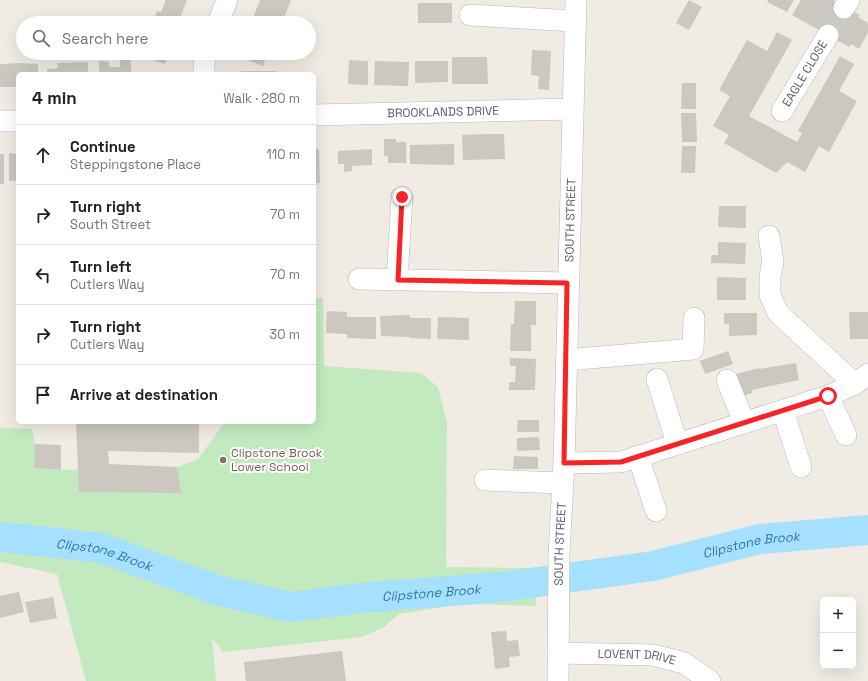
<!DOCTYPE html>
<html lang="en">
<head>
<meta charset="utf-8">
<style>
  body { margin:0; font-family:"Space Grotesk",sans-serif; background:#f6f6f6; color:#202124 }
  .controls { position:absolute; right:12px; bottom:12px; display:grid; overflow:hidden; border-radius:6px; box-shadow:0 4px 16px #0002 }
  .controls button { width:36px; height:36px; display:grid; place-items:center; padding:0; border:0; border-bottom:1px solid #e0e0e0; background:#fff; color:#202124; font:20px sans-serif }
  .stop { position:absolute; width:12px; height:12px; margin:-9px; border:3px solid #f72325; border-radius:50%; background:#fff }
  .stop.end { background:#f72325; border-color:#fff; box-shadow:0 1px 4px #0008 }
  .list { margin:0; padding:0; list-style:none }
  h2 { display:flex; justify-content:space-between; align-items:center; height:52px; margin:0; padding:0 16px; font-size:17px }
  h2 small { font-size:13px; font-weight:400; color:#757577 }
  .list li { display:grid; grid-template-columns:26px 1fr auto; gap:12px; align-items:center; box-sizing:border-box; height:60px; padding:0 16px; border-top:1px solid #e0e0e0 }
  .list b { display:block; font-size:15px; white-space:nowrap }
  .list p { margin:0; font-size:13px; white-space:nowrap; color:#757577 }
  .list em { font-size:13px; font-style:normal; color:#757577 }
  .icon { flex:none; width:22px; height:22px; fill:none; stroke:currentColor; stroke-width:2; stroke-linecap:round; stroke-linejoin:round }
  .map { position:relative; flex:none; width:868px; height:681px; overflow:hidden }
  .search { position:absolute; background:#fff; box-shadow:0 4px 16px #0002; left:16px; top:16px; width:300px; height:44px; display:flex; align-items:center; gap:10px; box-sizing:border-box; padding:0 14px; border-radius:22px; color:#757577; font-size:15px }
  .panel { position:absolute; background:#fff; box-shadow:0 4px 16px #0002; left:16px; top:72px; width:300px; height:352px; border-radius:6px }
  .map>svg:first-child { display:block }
  .green { fill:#c3e9bf }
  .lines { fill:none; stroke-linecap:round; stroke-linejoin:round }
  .river { stroke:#a5e0ff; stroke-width:30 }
  .building { fill:#cbc7c1 }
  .minor-tunnel { stroke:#cbc9c4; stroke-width:21; stroke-dasharray:21 10; stroke-linecap:butt }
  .minor-casing { stroke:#b5b8bc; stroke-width:22 }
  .minor { stroke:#fff; stroke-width:21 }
  .route { stroke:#f72325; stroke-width:5 }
  .education-dot { fill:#8d6e63; stroke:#fff; stroke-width:1.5 }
  .labels { text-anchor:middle; stroke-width:4; stroke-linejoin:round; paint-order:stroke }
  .street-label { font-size:12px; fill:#5c6166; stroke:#fff }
  .education-label { font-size:12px; fill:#785e54; stroke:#fff; text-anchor:start }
  .water-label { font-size:13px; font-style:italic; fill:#3477a7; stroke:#fff }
</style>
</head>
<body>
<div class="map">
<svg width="868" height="681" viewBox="0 0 868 681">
  <rect width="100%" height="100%" fill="#f0ece4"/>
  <path class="green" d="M314,298h9l1,68 97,7 17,14 9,36 -1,144 90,1v38l-73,-2 -64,10 -15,13 -22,10 -139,15 -11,-14 4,43h-130l-29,-107 -57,-12v-134l32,1 3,15v24l26,2 116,-3 21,-8 27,-37h89z"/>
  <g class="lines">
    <path class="river" id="s1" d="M0,537l101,11 119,43 71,16 70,-9 140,-11 152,-21 107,-27 108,-9"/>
  </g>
  <path class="building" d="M166,0h21l-9,23h-5l-18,-7 2,-5 4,1z
    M260,0h31l-9,23h-16l-13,-5z
    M689,0l13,7 -13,23 -13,-7z
    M768,0h26l-7,12 -20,-10z
    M801,0h32l27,15 -2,2 10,6v10l-9,16 -8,-5 -2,3 -57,-32z
    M418,3h34v20h-34z
    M777,32l15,8 -43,76 48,26 5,-9 -4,-2 42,-75 14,8 -15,27 18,10 -28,51 -10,-6 -14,26 -18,-10 -11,11 -52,-30 5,-8 -16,-9 17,-30 -11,-6 28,-50 20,11z
    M532,50l19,1 -2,39 -11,-1 1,-13 -8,-1z
    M141,53h27l-3,11 -25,-8z
    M236,53h32l-5,13 -27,-11z
    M452,57h35l1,27h-36z
    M120,60h11v14h-32v-13l10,1v5h11z
    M349,60l19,1v24l-20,-1z
    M375,61l34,1 -1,24 -34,-1z
    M415,61h33v21l-33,1z
    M88,62v12h-41v-5l11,-1 -1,-5z
    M21,63l17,1v10h-20v13h-18v-23z
    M241,71h35v3h-35z
    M682,83h14v26h-15z
    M681,113h15l1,29h-15z
    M486,134h18l1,25 -42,1 -1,-25z
    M384,139h12v3h10v21h-18v-7h-4z
    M454,144v21l-44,-1v-19z
    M682,146h14l-1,27h-14z
    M314,149h5l1,34h-6z
    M372,149v16l-20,1v5l-8,1v-8h-6v-13z
    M9,153l9,1v27h-9z
    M0,154h4v30h-4z
    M719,206h27v22l-28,-1z
    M718,242l28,1 -1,21 -34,-1v-8h7z
    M717,277l29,1v22h-29z
    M515,301h21v24h-5v26h-21l1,-27h3z
    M327,311l20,1v5h29v22l-29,-1v-4l-21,-1z
    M849,312h19v27h-18z
    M724,313h33v22l-28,1v-12h-5z
    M410,315v3h21v21l-21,-1v-1l-29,-1 -1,-20z
    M438,317l31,1v22l-32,-1z
    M728,351l5,13 -28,10 -5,-13z
    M510,358l26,1 -1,31h-26v-8h6l1,-16h-6z
    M796,363l3,17 -47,10 1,3 -11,3 -6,-22 23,-6v1z
    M518,420h21v12h-22z
    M76,422h123v31l-91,-2 1,13 68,3 4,26 -102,-1z
    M539,437l1,13 -23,1v-13z
    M35,444l26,1v25l-27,-2z
    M514,456l24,1v12h-25z
    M19,592l5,20 -24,6v-22z
    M53,597l4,21 -27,5 -5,-21z
    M506,631l1,10 11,-1 2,16 -11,1 1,10 -15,2 -4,-37z
    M342,651l4,30h-100l-2,-19z"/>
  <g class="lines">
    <path class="minor-tunnel" d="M828,35l16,-27"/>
    <defs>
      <g id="minor">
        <path d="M844,8l5,-8"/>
        <path d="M470,15l105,6"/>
        <path d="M218,23l9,-23"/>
        <path d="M204,74v-11l3,-10"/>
        <path id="s2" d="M782,111l46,-76"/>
        <path id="s3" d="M314,115l258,-6"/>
        <path d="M0,121h18"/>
        <path d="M769,236l4,25 -3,15v19l8,18 77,71"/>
        <path d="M359,279l208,4"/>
        <path d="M397,280l5,-83"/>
        <path d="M566,360l127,-11 1,-31"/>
        <path d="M657,379l20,64"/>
        <path d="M727,380l17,42"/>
        <path d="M828,396l18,39"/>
        <path d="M783,411l18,56"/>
        <path d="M638,456l18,55"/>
        <path d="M564,463l57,-1 207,-66 27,-12 13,-10"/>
        <path d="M485,480l77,3"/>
        <path id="s4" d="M558,653l95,2 31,8 26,18"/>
        <path id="s5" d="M558,681l1,-127 5,-91 12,-463"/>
      </g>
    </defs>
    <use href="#minor" class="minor-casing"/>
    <use href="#minor" class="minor"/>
  </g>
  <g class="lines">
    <path class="route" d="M402,197l-4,83 169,3 -3,180 57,-1 207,-66"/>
  </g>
  <circle class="education-dot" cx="223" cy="460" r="4"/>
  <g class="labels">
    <g class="street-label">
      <text dy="4" stroke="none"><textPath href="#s2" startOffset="44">EAGLE CLOSE</textPath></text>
      <text dy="4" stroke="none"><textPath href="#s3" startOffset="129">BROOKLANDS DRIVE</textPath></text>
      <text dy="4" stroke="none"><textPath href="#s5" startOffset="461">SOUTH STREET</textPath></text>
      <text dy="4" stroke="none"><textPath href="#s5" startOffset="137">SOUTH STREET</textPath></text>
      <text dy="4" stroke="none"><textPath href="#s4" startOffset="79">LOVENT DRIVE</textPath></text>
    </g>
    <g class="education-label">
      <text x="231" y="457">Clipstone Brook<tspan x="231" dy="14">Lower School</tspan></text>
    </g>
    <g class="water-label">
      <text dy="5" stroke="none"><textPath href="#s1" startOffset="766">Clipstone Brook</textPath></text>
      <text dy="5" stroke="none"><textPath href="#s1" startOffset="106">Clipstone Brook</textPath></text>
      <text dy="5" stroke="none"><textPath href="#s1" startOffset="442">Clipstone Brook</textPath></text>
    </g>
  </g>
</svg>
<div class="controls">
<button>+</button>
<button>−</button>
</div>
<div class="stop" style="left:828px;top:396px"></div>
<div class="stop end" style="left:402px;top:197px"></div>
<div class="search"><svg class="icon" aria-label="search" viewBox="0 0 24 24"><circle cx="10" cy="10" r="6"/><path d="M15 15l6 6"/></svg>Search here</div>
<section class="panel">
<h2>4 min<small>Walk · 280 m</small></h2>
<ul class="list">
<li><svg class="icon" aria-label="ahead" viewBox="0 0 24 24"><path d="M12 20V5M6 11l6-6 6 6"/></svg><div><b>Continue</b><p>Steppingstone Place</p></div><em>110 m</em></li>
<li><svg class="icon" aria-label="right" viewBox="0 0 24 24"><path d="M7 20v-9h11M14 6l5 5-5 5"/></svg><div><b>Turn right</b><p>South Street</p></div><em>70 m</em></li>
<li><svg class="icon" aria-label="left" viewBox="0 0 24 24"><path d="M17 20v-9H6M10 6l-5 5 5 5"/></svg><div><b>Turn left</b><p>Cutlers Way</p></div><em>70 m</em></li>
<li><svg class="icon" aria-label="right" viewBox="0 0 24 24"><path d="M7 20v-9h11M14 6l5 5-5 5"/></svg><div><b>Turn right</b><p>Cutlers Way</p></div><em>30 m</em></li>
<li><svg class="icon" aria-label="arrive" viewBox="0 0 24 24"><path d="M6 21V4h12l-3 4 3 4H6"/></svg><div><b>Arrive at destination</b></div></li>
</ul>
</section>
</div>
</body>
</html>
